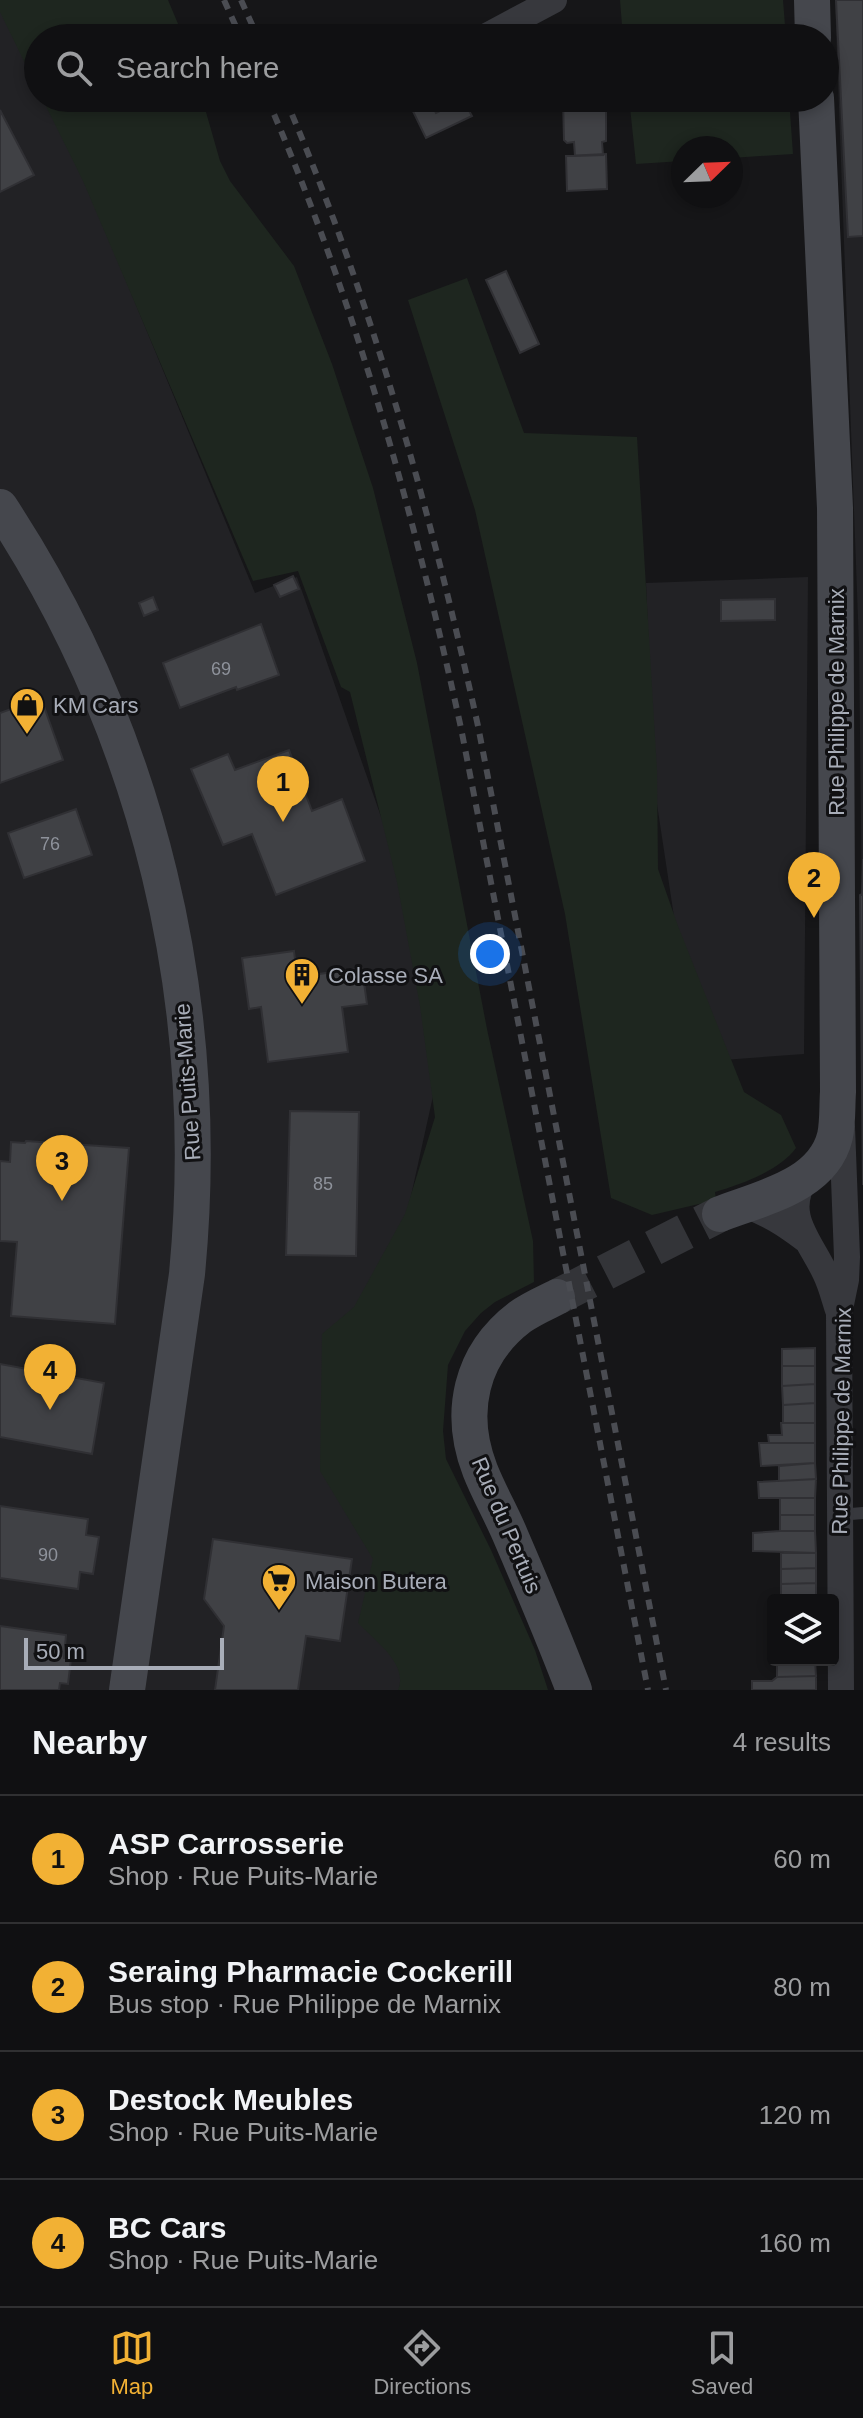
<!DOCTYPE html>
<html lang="en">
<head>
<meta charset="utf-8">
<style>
  body { margin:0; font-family:Helvetica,sans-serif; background:#19191b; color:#f1f3f6 }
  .controls { position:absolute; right:24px; bottom:24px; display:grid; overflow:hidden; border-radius:8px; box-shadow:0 4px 12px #0003 }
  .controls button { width:72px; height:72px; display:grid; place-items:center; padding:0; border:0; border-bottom:2px solid #303032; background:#101012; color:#f1f3f6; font:40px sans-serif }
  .compass { position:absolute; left:671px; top:136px; width:72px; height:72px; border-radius:50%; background:#101012; box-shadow:0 4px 12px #0003; rotate:67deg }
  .scale { position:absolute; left:24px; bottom:20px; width:200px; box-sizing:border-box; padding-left:8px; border:4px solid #a8adb8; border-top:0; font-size:22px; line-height:28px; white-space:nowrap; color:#a8adb8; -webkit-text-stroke:6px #111113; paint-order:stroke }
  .you { position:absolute; left:490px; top:954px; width:28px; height:28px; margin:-20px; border:6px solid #fff; border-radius:50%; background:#1a73e8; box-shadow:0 0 0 12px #1a73e833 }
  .badge { display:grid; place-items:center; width:52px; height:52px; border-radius:50%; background:#f2b134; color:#111; font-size:26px; font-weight:700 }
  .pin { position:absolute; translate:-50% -66px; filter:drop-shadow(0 2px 4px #0008) }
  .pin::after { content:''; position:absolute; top:42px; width:28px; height:24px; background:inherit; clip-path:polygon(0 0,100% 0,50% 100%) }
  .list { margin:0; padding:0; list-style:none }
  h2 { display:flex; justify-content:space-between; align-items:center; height:104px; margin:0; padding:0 32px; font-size:34px }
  h2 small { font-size:26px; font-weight:400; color:#9c9d9f }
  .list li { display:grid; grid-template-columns:52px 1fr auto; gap:24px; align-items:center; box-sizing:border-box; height:128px; padding:0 32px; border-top:2px solid #303032 }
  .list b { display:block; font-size:30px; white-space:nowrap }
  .list p { margin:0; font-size:26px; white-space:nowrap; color:#9c9d9f }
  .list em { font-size:26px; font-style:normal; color:#9c9d9f }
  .icon { flex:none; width:44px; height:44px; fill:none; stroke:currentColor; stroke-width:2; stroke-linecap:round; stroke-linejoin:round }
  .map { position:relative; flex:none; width:863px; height:1690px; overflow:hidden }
  .search { position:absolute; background:#101012; box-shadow:0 4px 12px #0003; left:24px; right:24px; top:24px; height:88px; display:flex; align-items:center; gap:20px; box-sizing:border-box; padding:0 28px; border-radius:44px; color:#9c9d9f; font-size:30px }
  .sheet { height:616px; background:#101012 }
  nav { display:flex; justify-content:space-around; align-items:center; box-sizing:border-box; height:112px; border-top:2px solid #303032; background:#101012; font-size:22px; color:#9c9d9f }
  nav a { display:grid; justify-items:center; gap:4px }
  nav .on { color:#f2b134 }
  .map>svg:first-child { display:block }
  .built { fill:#222225 }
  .green { fill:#1e261f }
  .building { fill:#404145; stroke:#303034; stroke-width:2 }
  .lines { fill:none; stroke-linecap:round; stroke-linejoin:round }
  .secondary-tunnel { stroke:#333438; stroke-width:36; stroke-dasharray:36 18; stroke-linecap:butt }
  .lane { stroke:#37383d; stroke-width:12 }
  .street { stroke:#37383d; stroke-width:26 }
  .secondary { stroke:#45474d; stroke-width:36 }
  .rail { stroke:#4a4c52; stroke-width:6; stroke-dasharray:10 8; stroke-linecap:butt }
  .labels { text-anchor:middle; stroke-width:6; stroke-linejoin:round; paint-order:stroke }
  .number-label { font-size:18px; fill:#8e929b }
  .street-label { font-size:22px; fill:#a8adb8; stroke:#111113 }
  .poi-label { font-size:22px; fill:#a8adb8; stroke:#111113; text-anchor:start }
</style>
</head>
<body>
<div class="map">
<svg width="863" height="1690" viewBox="0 0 863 1690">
  <rect width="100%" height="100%" fill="#161618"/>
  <path class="built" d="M835,0h28v1000l-4,-355z
    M0,1l38,78v19h9l18,35 190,460 42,-16 109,311 31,190 -51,231 28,295 -15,86h-399z
    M808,577l-4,477 -108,8 -41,-271 -9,-208z"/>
  <path class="green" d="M0,0h168l16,38h-146v52l-38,-78z
    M620,0h163l3,38h-163z
    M42,98h160l18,63 10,20 64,85 38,98 41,124 44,175 70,366 46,212 1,41 -39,20 -14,11 -16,18 -17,34 -5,66 3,28 45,91 44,100 13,40h-150c11,-26 -24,-50 -40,-67l15,-64 -53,-88 2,-137 32,-27 51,-93 30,-97 -15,-111 -23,-124 -47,-190 -9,-5 -43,-116 -45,10 -170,-400z
    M629,98h160l4,56 -62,4v-10h-48v13l-47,3z
    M467,278l57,155 113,4 20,333 1,99 20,57 66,166 37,23 15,33c-17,23 -54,36 -81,44l1,8 -64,15 -41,-17 -46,-284 -90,-404 -67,-210z"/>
  <path class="building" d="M836,0h27v236l-15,1z
    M429,98l7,15 27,-13 9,16 -46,22 -19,-39z
    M490,98h28l3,6 -9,4 -4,-9 -6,3 -3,-4 -7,4z
    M606,98v43l-4,1 1,13 -28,1 -1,-14 -7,1 -3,-3 -1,-41z
    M0,110l34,65 -34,17z
    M606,154l1,35 -40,2 -1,-35z
    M506,271l33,73 -19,9 -34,-73z
    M293,576l6,13 -19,8 -6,-12z
    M153,597l5,13 -14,6 -5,-13z
    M775,599v21l-54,1v-21z
    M261,624l18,51 -42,15 -1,-3 -56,21 -17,-45z
    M41,698l22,62 -63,23v-70z
    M289,750l23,61 30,-12 23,62 -89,34 -24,-61 -29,11 -32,-76 37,-15 7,16z
    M76,809l16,46 -68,23 -16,-45z
    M863,859v326l-3,-290 2,-1z
    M294,951l3,26 65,-9 5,36 -25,3 6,45 -80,10 -7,-55 -12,2 -7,-51z
    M290,1111l69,1 -3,144 -70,-1z
    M26,1141l103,7 -14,176 -104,-8 6,-74 -17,-1v-80l10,1 1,-20 14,1z
    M815,1348v18h-33v-17z
    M0,1364l104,19 -12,71 -92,-17z
    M782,1366h33v18l-33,2z
    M815,1384v19l-32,2 -1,-19z
    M815,1403v20h-32v-18z
    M781,1423h34v20h-46l-1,-8h14z
    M759,1443h56v20l-54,3z
    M815,1463l1,16 -37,2v-15z
    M816,1479l-1,19h-56l-1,-16z
    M780,1498h35v17h-35z
    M0,1506l88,13 -2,16 13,2 -6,37 -13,-2 -2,17 -78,-11z
    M780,1515h35v16h-35z
    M780,1531h35l1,22 -63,-2v-18z
    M213,1539l139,20 -12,82 -34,-5 -8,54h-83l9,-64 -20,-27z
    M781,1553h35v15l-35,1z
    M816,1568v15l-35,1v-15z
    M816,1583v17h-35v-16z
    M0,1626l66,9 -2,23 7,1 -3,25 -8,-1 -1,7h-59z
    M777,1660h38l1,16 -39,1z
    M816,1676v14h-64v-9h20l5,-4z"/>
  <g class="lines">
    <path class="secondary-tunnel" d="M557,1297l163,-83"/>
    <path class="lane" d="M839,1515l24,-2"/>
    <path class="street" d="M483,38l71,-38
      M812,1178l-7,1c-23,36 6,63 20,94 6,12 9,25 13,37
      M743,1205c24,7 43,20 63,35
      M841,1690l-2,-376 7,-34 1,-23 -5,-130"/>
    <path class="secondary" d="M812,0l1,38
      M0,507c150,228 213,496 187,767l-60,416
      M720,1214c41,-16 103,-28 115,-78 3,-14 2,-30 3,-44l-3,-584 -19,-410
      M557,1297c-12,6 -26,12 -37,20 -50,38 -62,96 -40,153 9,23 22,45 31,67 22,51 43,101 63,153"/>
    <path class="rail" d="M224,0l17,38
      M241,0l17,38
      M267,98c88,202 147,415 194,630l187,962
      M285,98c87,202 146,414 193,628l188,964"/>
  </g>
  <defs>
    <symbol id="shop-pin" viewBox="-11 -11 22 30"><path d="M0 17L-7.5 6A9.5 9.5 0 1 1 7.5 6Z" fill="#f2b134" stroke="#111113"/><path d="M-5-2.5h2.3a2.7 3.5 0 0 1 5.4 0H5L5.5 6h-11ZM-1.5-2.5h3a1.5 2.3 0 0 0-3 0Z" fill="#111"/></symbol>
    <symbol id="building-pin" viewBox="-11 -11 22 30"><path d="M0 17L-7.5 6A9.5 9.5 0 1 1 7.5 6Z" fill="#f2b134" stroke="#111113"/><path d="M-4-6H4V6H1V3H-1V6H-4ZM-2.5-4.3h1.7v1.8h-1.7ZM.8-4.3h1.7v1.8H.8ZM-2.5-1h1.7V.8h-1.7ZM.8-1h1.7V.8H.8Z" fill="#111"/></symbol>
    <symbol id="supermarket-pin" viewBox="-11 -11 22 30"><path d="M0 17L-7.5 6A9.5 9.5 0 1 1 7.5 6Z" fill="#f2b134" stroke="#111113"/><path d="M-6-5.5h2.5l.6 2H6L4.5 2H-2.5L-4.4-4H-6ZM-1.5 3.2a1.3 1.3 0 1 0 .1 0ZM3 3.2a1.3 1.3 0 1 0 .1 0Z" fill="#111"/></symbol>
  </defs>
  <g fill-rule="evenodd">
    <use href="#shop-pin" x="7" y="685" width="40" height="54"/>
    <use href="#building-pin" x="282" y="955" width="40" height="54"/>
    <use href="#supermarket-pin" x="259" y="1561" width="40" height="54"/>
  </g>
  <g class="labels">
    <g class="number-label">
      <text x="221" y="675">69</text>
      <text x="50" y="850">76</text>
      <text x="323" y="1190">85</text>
      <text x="48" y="1561">90</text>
    </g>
    <g class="street-label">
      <text transform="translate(836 702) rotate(-90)" y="8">Rue Philippe de Marnix</text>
      <text transform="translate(187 1082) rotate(-94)" y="8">Rue Puits-Marie</text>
      <text transform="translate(841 1421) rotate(-89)" y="8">Rue Philippe de Marnix</text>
      <text transform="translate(507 1525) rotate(67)" y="8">Rue du Pertuis</text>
    </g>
    <g class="poi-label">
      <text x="53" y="713">KM Cars</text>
      <text x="328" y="983">Colasse SA</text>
      <text x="305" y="1589">Maison Butera</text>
    </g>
  </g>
</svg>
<div class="controls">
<button><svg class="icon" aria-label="layers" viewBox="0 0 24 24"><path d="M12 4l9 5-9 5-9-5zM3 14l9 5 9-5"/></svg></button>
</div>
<svg class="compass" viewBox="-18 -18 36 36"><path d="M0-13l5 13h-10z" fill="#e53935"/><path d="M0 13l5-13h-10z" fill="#9c9d9f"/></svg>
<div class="scale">50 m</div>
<div class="you"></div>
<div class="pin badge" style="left:283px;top:822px">1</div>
<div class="pin badge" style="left:814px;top:918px">2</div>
<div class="pin badge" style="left:62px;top:1201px">3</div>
<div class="pin badge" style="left:50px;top:1410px">4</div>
<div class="search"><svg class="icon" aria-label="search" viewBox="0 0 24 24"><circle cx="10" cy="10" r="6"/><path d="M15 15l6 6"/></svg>Search here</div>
</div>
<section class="sheet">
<h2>Nearby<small>4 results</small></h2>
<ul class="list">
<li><span class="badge">1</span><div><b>ASP Carrosserie</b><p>Shop · Rue Puits-Marie</p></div><em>60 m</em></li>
<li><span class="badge">2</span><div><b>Seraing Pharmacie Cockerill</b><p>Bus stop · Rue Philippe de Marnix</p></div><em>80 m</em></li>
<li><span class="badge">3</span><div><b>Destock Meubles</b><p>Shop · Rue Puits-Marie</p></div><em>120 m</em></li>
<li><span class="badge">4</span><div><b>BC Cars</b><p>Shop · Rue Puits-Marie</p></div><em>160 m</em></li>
</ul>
</section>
<nav>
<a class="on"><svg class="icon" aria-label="map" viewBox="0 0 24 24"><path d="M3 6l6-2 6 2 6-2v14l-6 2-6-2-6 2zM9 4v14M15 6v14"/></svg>Map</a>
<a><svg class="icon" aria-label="directions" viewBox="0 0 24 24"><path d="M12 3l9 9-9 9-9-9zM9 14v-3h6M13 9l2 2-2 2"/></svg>Directions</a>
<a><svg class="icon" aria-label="saved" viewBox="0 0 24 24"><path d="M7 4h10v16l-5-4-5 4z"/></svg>Saved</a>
</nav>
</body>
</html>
